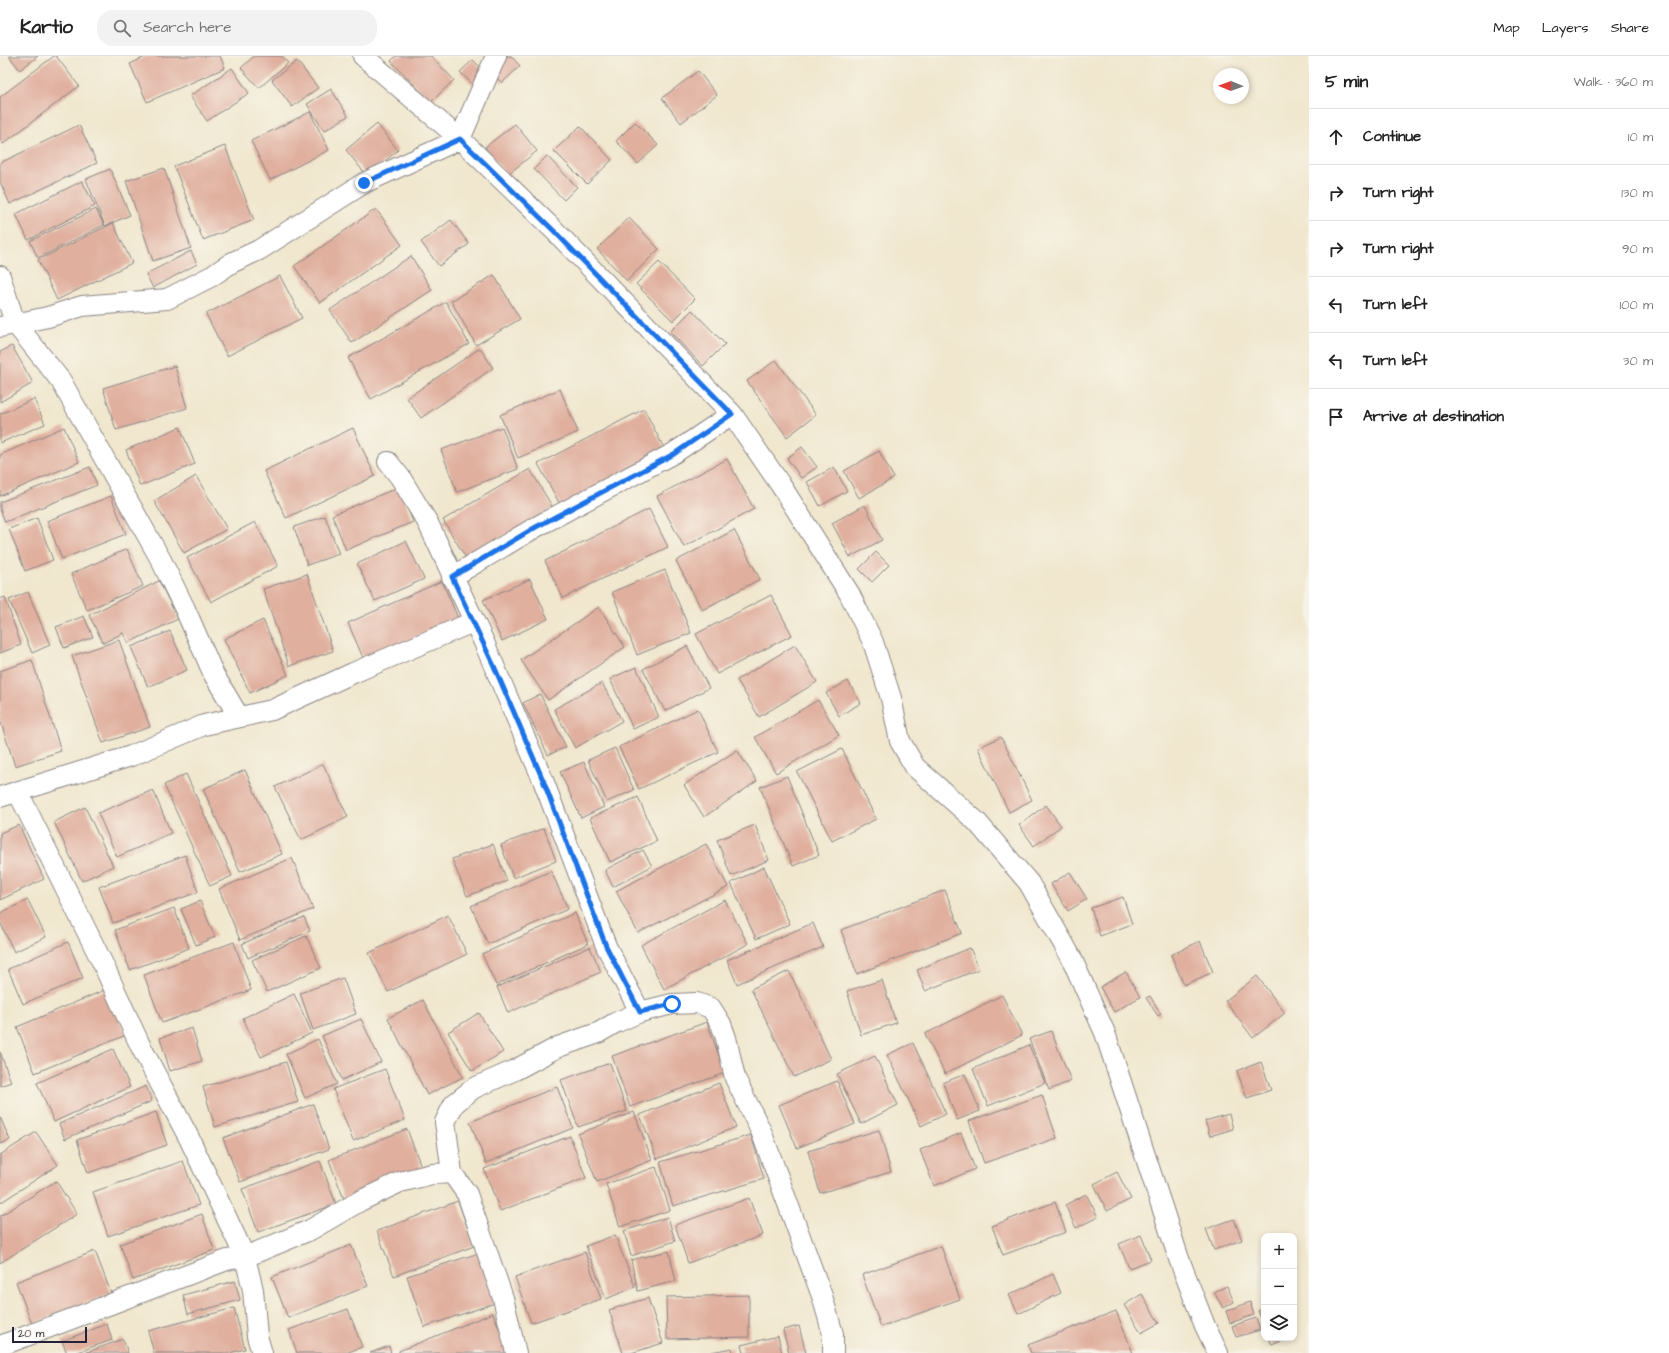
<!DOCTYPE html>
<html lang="en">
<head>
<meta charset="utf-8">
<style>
  body { margin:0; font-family:"Architects Daughter",sans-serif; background:#f2f2f2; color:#222 }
  .controls { position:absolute; right:12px; bottom:12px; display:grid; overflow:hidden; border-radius:8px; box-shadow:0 2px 6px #0003 }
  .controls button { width:36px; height:36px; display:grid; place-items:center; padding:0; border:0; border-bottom:1px solid #e0e0e0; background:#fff; color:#222; font:20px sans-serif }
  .compass { position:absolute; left:1213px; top:12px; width:36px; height:36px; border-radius:50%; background:#fff; box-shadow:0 2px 6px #0003; rotate:271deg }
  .scale { position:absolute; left:12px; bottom:10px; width:75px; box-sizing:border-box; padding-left:4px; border:2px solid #22223b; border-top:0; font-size:11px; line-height:14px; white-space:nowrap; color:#22223b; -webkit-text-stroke:3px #f7f3e8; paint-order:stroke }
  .stop { position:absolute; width:12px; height:12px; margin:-9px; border:3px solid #1a73e8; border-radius:50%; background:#fff }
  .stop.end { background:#1a73e8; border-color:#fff; box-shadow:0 1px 4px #0008 }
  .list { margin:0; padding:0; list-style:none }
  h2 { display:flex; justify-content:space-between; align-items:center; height:52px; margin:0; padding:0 16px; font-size:17px }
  h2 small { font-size:13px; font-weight:400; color:#767676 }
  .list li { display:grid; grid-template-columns:26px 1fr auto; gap:12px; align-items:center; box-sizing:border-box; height:56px; padding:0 16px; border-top:1px solid #e0e0e0 }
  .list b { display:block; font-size:15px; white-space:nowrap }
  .list em { font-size:13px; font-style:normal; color:#767676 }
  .icon { flex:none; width:22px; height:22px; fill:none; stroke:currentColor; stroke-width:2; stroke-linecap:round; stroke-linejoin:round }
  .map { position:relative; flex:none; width:1309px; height:1297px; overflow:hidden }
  header { display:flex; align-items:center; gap:24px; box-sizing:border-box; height:56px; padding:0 20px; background:#fff; border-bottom:1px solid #e0e0e0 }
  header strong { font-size:19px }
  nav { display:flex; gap:22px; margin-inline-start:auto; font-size:14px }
  .search { width:280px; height:36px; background:#f2f2f2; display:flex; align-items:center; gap:10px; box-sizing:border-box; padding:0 14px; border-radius:16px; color:#767676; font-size:15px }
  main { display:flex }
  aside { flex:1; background:#fff }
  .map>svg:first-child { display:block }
  .building { fill:#e0af9e }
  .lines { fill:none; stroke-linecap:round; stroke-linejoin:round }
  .street-casing { stroke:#898484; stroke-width:22 }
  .street { stroke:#fff; stroke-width:20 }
  .route { stroke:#1a73e8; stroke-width:5 }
</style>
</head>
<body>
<header>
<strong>Kartio</strong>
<div class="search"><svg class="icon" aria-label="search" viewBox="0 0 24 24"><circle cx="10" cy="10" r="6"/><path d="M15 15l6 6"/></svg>Search here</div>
<nav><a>Map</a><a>Layers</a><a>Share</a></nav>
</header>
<main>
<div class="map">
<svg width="1309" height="1297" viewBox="0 0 1309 1297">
  <rect width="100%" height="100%" fill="#f7f3e8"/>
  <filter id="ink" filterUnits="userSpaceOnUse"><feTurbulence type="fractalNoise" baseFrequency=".025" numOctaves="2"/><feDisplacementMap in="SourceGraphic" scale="8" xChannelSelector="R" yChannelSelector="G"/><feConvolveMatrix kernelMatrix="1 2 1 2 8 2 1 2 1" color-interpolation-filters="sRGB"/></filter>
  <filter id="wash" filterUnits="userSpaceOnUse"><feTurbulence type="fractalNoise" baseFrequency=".012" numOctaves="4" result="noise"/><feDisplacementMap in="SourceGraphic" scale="16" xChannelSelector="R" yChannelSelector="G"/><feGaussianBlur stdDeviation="0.9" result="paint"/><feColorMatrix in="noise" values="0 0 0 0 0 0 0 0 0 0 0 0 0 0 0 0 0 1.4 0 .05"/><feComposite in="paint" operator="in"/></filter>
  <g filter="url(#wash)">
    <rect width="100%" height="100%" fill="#f0e7ce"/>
    <g id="blocks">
      <path class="building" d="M9,0h29l-18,14z
        M54,0h2l23,30 -76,58 -3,-4v-43z
        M147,0h73l5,12 -78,34 -17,-38z
        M254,0h28l6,7 -29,25 -18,-20z
        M396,0h35l23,24 -23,22 -40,-41z
        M505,0h6l9,10 -18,17 -12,-12z
        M473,4l16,16 -13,12 -16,-16z
        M297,5l21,27 -26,19 -20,-27z
        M232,12l17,25 -42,28 -17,-25z
        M698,15l19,24 -36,28 -19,-25z
        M331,33l17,27 -24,15 -17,-27z
        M310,56l19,38 -59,30 -19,-39z
        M635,66l23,23 -20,19 -22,-23z
        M377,68l21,26 -31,26 -21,-26z
        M515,68l22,27 -30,24 -22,-28z
        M79,69l18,38 -87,41 -10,-22v-19z
        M580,70l32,34 -25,24 -33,-33z
        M225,90l29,74 -51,20 -29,-74z
        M547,100l30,31 -13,13 -30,-31z
        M164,112l27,80 -38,13 -27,-80z
        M110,113l20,46 -25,11 -19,-47z
        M82,125l13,25 -67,34 -12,-26z
        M96,153l8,16 -66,33 -8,-17z
        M376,153l26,36 -82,58 -26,-37z
        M629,162l30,31 -32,32 -30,-32z
        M451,164l18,24 -30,22 -18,-24z
        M113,167l19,40 -75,37 -19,-40z
        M191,195l6,13 -44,24 -7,-14z
        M411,200l21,34 -80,53 -22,-33z
        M659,206l36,37 -22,22 -37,-37z
        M494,219l26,44 -44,26 -25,-44z
        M280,220l22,42 -75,38 -21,-42z
        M446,246l23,42 -98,55 -23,-41z
        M692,254l33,34 -22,22 -33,-34z
        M12,290l21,37 -33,19v-50z
        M480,292l13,20 -72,50 -14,-20z
        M776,304l40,55 -29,22 -40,-56z
        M175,310l12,42 -71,22 -13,-42z
        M560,333l18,43 -60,26 -18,-43z
        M34,343l11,25 -45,19v-29z
        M644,353l22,43 -105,54 -23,-42z
        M64,371l15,35 -79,34v-41z
        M180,371l15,37 -55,22 -14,-36z
        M502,371l16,42 -61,23 -16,-42z
        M353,372l22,48 -89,42 -22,-47z
        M802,391l15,20 -16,11 -14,-20z
        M879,395l15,27 -35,20 -15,-27z
        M727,403l27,50 -70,38 -27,-51z
        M90,411l7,18 -92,37 -5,-13v-7z
        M834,411l13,24 -27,15 -13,-24z
        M530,413l23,39 -87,50 -23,-38z
        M196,420l31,53 -43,24 -30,-52z
        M399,431l14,35 -67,28 -14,-35z
        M111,440l15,38 -64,25 -15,-38z
        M865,449l17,35 -32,17 -18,-34z
        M649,453l19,38 -105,51 -18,-37z
        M325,460l14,38 -32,11 -13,-38z
        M37,462l16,42 -28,11 -16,-42z
        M255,466l23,44 -67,36 -24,-44z
        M734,474l26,49 -58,31 -26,-49z
        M406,485l18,38 -49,22 -18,-37z
        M127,493l16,37 -56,24 -16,-36z
        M876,496l13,13 -17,17 -13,-13z
        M665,514l26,63 -54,22 -25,-63z
        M307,518l26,77 -44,15 -26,-77z
        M530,523l18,40 -46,22 -19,-41z
        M159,525l19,38 -50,24 -5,-10 -20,10 -14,-28z
        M442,525l16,37 -94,42 -16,-37z
        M28,536l22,53 -18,8 -23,-53z
        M771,539l21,40 -75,39 -21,-40z
        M5,541l16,48 -21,8v-54z
        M599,551l26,40 -77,53 -27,-40z
        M84,560l9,21 -29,11 -8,-21z
        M263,564l25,55 -38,18 -26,-54z
        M170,575l17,39 -39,17 -17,-40z
        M119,584l31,87 -47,16 -31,-87z
        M795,589l22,37 -58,35 -22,-37z
        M687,590l22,42 -44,23 -22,-42z
        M32,604l29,91 -46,15 -15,-46v-49z
        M636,611l23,50 -26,12 -23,-50z
        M848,625l13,22 -22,13 -13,-23z
        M602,627l20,38 -47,27 -21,-39z
        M540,638l26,53 -18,8 -25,-52z
        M818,644l21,35 -63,38 -21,-36z
        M698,653l20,43 -79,37 -20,-42z
        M1001,681l31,63 -23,12 -31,-64z
        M615,692l19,42 -27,12 -19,-42z
        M842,693l34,70 -44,22 -35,-69z
        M737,694l20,31 -53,36 -20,-32z
        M584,706l20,45 -23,11 -21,-46z
        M323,708l25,53 -47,23 -26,-53z
        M245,714l37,84 -42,18 -37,-83z
        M186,718l46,102 -22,10 -46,-101z
        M787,720l32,79 -26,11 -33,-79z
        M153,734l18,43 -54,24 -19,-44z
        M638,741l19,44 -47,21 -20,-44z
        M1046,749l15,21 -27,20 -15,-21z
        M85,751l28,59 -31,15 -28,-59z
        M19,769l25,54 -44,21v-67z
        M755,769l14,35 -38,16 -14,-36z
        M544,772l12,33 -43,17 -12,-33z
        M493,788l14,37 -40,15 -15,-37z
        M706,788l22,43 -90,46 -22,-42z
        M643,794l9,16 -39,21 -8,-17z
        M185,799l13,37 -85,31 -14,-36z
        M292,802l21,51 -73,31 -21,-51z
        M764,811l26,57 -34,15 -25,-56z
        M551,815l17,38 -80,35 -17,-38z
        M1070,816l17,27 -19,12 -17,-27z
        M945,834l17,43 -105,41 -16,-44z
        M1123,841l9,27 -32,12 -9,-28z
        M28,844l18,37 -32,15 -14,-30v-9z
        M725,844l23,44 -84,45 -23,-44z
        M200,845l15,36 -19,8 -15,-36z
        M174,852l15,40 -59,22 -15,-40z
        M575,857l13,31 -92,41 -14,-31z
        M448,859l19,39 -79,38 -19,-39z
        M304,861l6,14 -62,27 -6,-14z
        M813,867l10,24 -86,37 -10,-24z
        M306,880l15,32 -54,24 -15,-32z
        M1200,885l13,31 -29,13 -13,-30z
        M68,886l15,36 -60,26 -15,-35z
        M234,886l17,48 -89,33 -18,-48z
        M590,891l11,25 -93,41 -11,-26z
        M970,892l9,21 -54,22 -8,-21z
        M789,915l42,88 -37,18 -43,-88z
        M1126,916l14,25 -26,15 -14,-25z
        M1257,920l28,37 -32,25 -28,-37z
        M343,922l13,36 -43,16 -13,-37z
        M882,924l14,43 -35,12 -14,-44z
        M107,933l19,46 -91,38 -18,-46z
        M294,938l18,39 -51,24 -18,-39z
        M1002,939l20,40 -77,39 -20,-40z
        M1150,940l11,18 -3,2 -12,-18z
        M423,944l40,77 -36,18 -39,-77z
        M479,957l24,39 -31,19 -24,-39z
        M361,963l20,43 -39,18 -20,-44z
        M707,966l18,51 -95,34 -18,-51z
        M192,972l10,33 -32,10 -10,-33z
        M1051,975l20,50 -22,9 -20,-51z
        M318,983l19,45 -32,14 -19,-44z
        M913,987l33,71 -25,12 -34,-71z
        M1029,989l16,38 -57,23 -15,-37z
        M113,993l17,38 -76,35 -17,-39z
        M0,996l11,30 -11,4z
        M875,1000l23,49 -37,19 -24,-50z
        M286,1006l12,40 -83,25 -12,-40z
        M1261,1006l10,28 -24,8 -10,-27z
        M610,1007l17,48 -49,16 -17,-47z
        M385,1013l20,51 -52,21 -20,-52z
        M965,1018l15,37 -23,9 -14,-37z
        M837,1025l18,43 -58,24 -18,-43z
        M719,1027l17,44 -79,32 -17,-44z
        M146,1030l6,15 -87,38 -6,-15z
        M557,1031l16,41 -87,35 -16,-41z
        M1042,1039l15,43 -73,25 -15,-42z
        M313,1048l16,45 -89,33 -17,-44z
        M156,1056l11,33 -79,28 -11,-33z
        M634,1056l18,48 -55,22 -19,-48z
        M1229,1058l4,15 -23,7 -5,-15z
        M0,1061l10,23 -10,4z
        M407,1073l15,40 -78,30 -15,-39z
        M879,1074l12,42 -71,21 -12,-42z
        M36,1076l22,33 -58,38v-48z
        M961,1077l14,36 -41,17 -14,-36z
        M751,1079l13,44 -91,27 -13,-44z
        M570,1080l16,42 -86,33 -16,-42z
        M183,1105l16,44 -91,31 -15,-44z
        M320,1105l16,43 -78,28 -16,-43z
        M656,1111l14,43 -50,17 -14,-43z
        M1117,1116l14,27 -24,12 -13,-27z
        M56,1125l21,33 -77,49v-47z
        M1086,1138l12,23 -22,11 -11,-23z
        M749,1142l14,37 -75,28 -13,-38z
        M458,1145l16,45 -80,30 -17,-45z
        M1055,1146l11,30 -63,23 -11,-29z
        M202,1158l12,36 -81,30 -13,-36z
        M668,1161l7,24 -44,15 -7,-25z
        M1234,1163l8,21 -28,10 -8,-21z
        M615,1179l20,52 -29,12 -20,-53z
        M1141,1179l10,25 -22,8 -10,-24z
        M351,1189l17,41 -80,32 -16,-41z
        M941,1190l19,53 -79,28 -19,-52z
        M95,1195l16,42 -79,31 -16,-42z
        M669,1195l7,30 -38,10 -7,-31z
        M585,1196l16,47 -70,24 -16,-46z
        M479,1197l16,50 -71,24 -17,-51z
        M1053,1218l8,19 -43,21 -9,-19z
        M235,1225l5,19 -52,14 -5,-19z
        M1227,1230l7,16 -11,6 -9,-16z
        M1142,1238l17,29 -18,10 -17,-28z
        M749,1239v42l-82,2 -1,-42z
        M648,1242l15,45 -32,10h-8l-14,-43z
        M1250,1246l4,13 -24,8 -4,-12z
        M234,1252l11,41 -16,4h-75l-6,-22z
        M1264,1252v17l-6,-14z
        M348,1253l14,38 -16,6h-49l-8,-23z
        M1116,1255l17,42h-102l-3,-8z
        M493,1257l16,40h-110v-2z
        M1256,1262l4,12 -24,7 -4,-11z
        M107,1268l5,16 -37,13h-8l-5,-12z
        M799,1270l7,27h-17l-6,-23z
        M778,1280l4,17h-39l-2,-8z
        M1269,1282h19l-16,7z
        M123,1283l5,14h-43z
        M389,1290l2,7h-21z
        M732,1292l1,5h-21l-1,-1z"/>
    </g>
  </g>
  <g filter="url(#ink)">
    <use href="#blocks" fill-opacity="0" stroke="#898484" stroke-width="1"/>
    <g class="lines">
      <defs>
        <path id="street" d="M363,0l97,83 95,92 177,183 48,70 69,109 24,49 18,56 9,43 15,26 62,55 52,61 42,74 34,76 74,226 26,67 13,27
          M0,220l15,47 46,58 100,179 24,49 29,66 25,42
          M0,271l48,-10 34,-11 85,-7 45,-23 19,-13 28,-13 105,-67 96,-44 36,-83
          M388,406l12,15 28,46 55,117 60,140 63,166 34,66
          M452,521l84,-50 138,-74 58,-39
          M18,736l84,170 38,83 49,93 56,119 8,33 4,46 5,17
          M0,741l131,-41 73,-31 68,-15 81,-37 120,-51
          M452,1117l-7,-51 9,-18 20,-16 41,-18 43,-23 40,-14 17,-10 25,-11 32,-8 25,-1 14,5 10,16 5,14 9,40 26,53 61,165 11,38v19
          M0,1290l227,-86 18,-3 65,-27 50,-29 40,-19 32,-8 20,-1 15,21 36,104 13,55"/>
      </defs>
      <use href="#street" class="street-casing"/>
      <use href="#street" class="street"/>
    </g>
  </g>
  <g class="lines" filter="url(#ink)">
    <path class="route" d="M364,127l96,-44 94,92 178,183 -58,40 -138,73 -84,50 42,89 49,114 63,166 34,66 32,-8"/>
  </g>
</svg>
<div class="controls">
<button>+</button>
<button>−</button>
<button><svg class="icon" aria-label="layers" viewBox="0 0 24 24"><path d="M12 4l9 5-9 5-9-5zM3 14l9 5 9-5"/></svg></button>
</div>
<svg class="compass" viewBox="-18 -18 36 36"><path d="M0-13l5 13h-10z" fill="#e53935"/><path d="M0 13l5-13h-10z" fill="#767676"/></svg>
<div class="scale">20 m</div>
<div class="stop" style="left:672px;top:948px"></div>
<div class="stop end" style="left:364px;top:127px"></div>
</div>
<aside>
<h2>5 min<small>Walk · 360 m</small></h2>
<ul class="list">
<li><svg class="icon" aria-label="ahead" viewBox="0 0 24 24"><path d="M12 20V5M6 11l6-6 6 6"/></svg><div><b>Continue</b></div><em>10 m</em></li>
<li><svg class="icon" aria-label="right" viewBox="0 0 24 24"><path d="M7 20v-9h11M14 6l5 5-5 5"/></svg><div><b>Turn right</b></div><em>130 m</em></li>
<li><svg class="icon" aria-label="right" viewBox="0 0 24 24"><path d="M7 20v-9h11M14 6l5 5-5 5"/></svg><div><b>Turn right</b></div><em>90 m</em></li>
<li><svg class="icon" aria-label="left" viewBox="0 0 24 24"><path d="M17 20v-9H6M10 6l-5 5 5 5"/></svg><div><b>Turn left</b></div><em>100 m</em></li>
<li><svg class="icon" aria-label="left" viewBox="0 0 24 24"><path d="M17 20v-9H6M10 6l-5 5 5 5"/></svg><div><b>Turn left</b></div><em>30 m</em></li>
<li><svg class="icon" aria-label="arrive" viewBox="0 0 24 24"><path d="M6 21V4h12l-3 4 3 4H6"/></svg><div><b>Arrive at destination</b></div></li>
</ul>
</aside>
</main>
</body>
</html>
